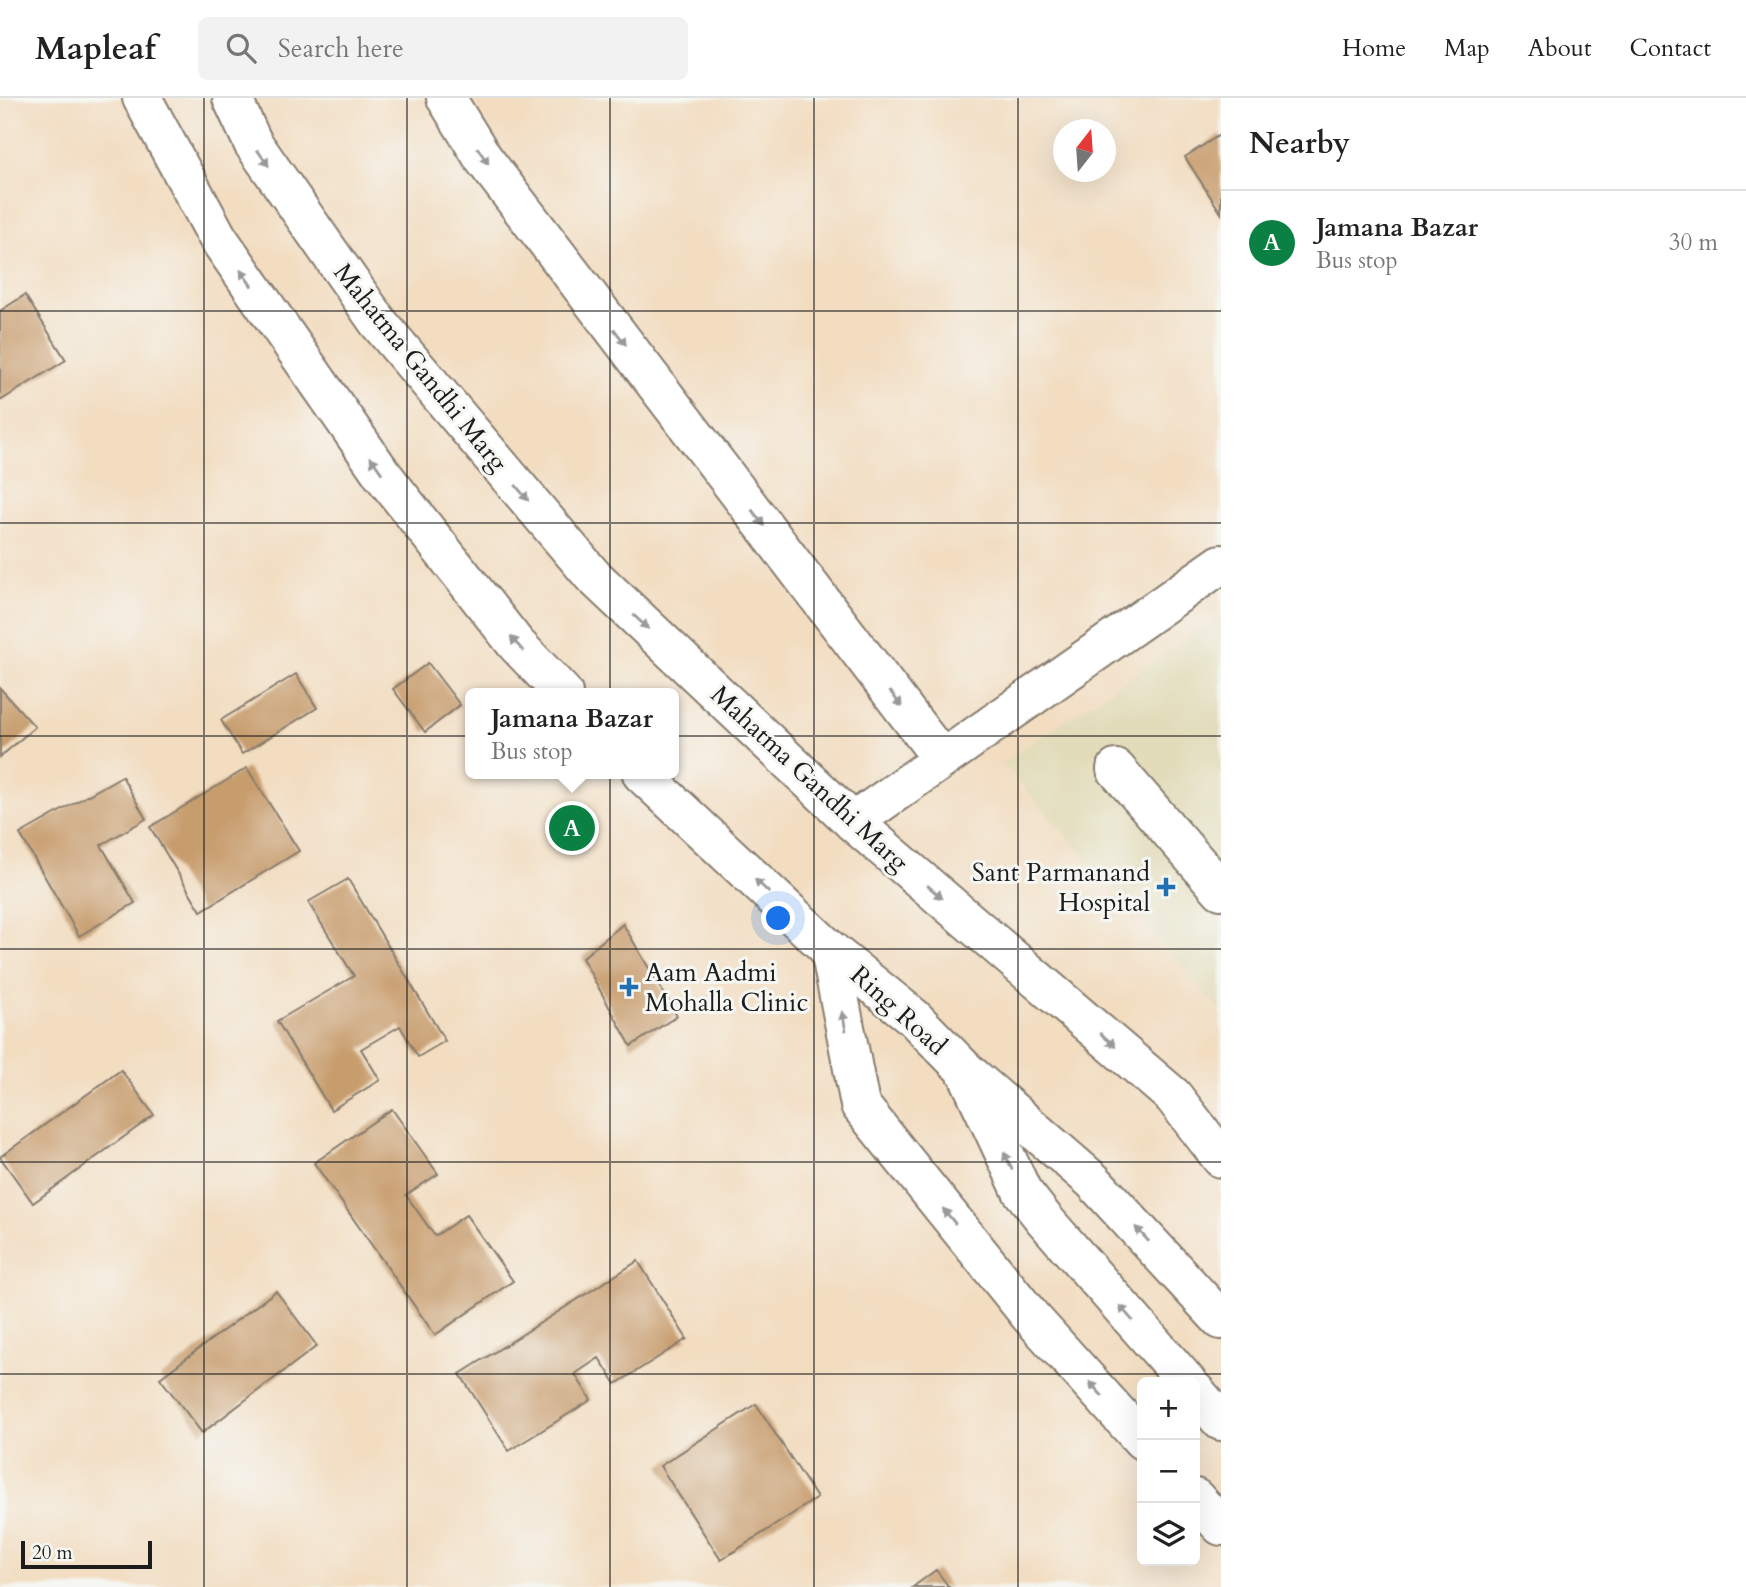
<!DOCTYPE html>
<html lang="en">
<head>
<meta charset="utf-8">
<style>
  body { margin:0; font-family:Cardo,serif; background:#f2f2f2; color:#222 }
  .controls { position:absolute; right:21px; bottom:21px; display:grid; overflow:hidden; border-radius:10px; box-shadow:0 7px 28px #0002 }
  .controls button { width:63px; height:63px; display:grid; place-items:center; padding:0; border:0; border-bottom:2px solid #e0e0e0; background:#fff; color:#222; font:35px sans-serif }
  .compass { position:absolute; left:1053px; top:21px; width:63px; height:63px; border-radius:50%; background:#fff; box-shadow:0 7px 28px #0002; rotate:17deg }
  .scale { position:absolute; left:21px; bottom:18px; width:131px; box-sizing:border-box; padding-left:7px; border:4px solid #1c1c1c; border-top:0; font-size:19px; line-height:24px; white-space:nowrap; color:#1c1c1c; -webkit-text-stroke:5px #f6f6f2; paint-order:stroke }
  .you { position:absolute; left:779px; top:821px; width:24px; height:24px; margin:-18px; border:5px solid #fff; border-radius:50%; background:#1a73e8; box-shadow:0 0 0 10px #1a73e833 }
  .badge { display:grid; place-items:center; width:46px; height:46px; border-radius:50%; background:#0b8043; color:#fff; font-size:23px; font-weight:700 }
  .pin { position:absolute; translate:-50% -50%; border:4px solid #fff; box-shadow:0 2px 7px #0006 }
  .popup { position:absolute; left:465px; top:590px; width:214px; height:91px; box-sizing:border-box; display:grid; place-content:center; border-radius:10px; background:#fff; filter:drop-shadow(0 2px 5px #0005); font-size:23px; white-space:nowrap; color:#767676 }
  .popup b { font-size:26px; color:#222 }
  .popup::after { content:''; position:absolute; left:50%; top:100%; margin-left:-14px; border:14px solid transparent; border-top-color:#fff }
  .list { margin:0; padding:0; list-style:none }
  h2 { display:flex; justify-content:space-between; align-items:center; height:91px; margin:0; padding:0 28px; font-size:30px }
  h2 small { font-size:23px; font-weight:400; color:#767676 }
  .list li { display:grid; grid-template-columns:46px 1fr auto; gap:21px; align-items:center; box-sizing:border-box; height:105px; padding:0 28px; border-top:2px solid #e0e0e0 }
  .list b { display:block; font-size:26px; white-space:nowrap }
  .list p { margin:0; font-size:23px; white-space:nowrap; color:#767676 }
  .list em { font-size:23px; font-style:normal; color:#767676 }
  .icon { flex:none; width:38px; height:38px; fill:none; stroke:currentColor; stroke-width:2; stroke-linecap:round; stroke-linejoin:round }
  .map { position:relative; flex:none; width:1221px; height:1489px; overflow:hidden }
  header { display:flex; align-items:center; gap:42px; box-sizing:border-box; height:98px; padding:0 35px; background:#fff; border-bottom:2px solid #e0e0e0 }
  header strong { font-size:33px }
  nav { display:flex; gap:38px; margin-inline-start:auto; font-size:24px }
  .search { width:490px; height:63px; background:#f2f2f2; display:flex; align-items:center; gap:18px; box-sizing:border-box; padding:0 24px; border-radius:10px; color:#767676; font-size:26px }
  main { display:flex }
  aside { flex:1; background:#fff }
  .map>svg:first-child { display:block }
  .built { fill:#e2dcba }
  .building { fill:#c89d6e }
  .lines { fill:none; stroke-linecap:round; stroke-linejoin:round }
  .minor-casing { stroke:#877c6e; stroke-width:42 }
  .major-casing { stroke:#877c6e; stroke-width:42 }
  .highway-casing { stroke:#877c6e; stroke-width:42 }
  .minor { stroke:#fff; stroke-width:38 }
  .major { stroke:#fff; stroke-width:38 }
  .highway { stroke:#fff; stroke-width:38 }
  .oneway { fill:#999 }
  .grid { fill:none; stroke:#1c1c1c; stroke-width:2; stroke-opacity:0.55 }
  .poi-dot { fill:#1f6fb2; stroke:#f6f6f2; stroke-width:2.5 }
  .labels { text-anchor:middle; stroke-width:6; stroke-linejoin:round; paint-order:stroke }
  .street-label { font-size:26px; fill:#1c1c1c; stroke:#f6f6f2 }
  .poi-label { font-size:26px; fill:#1c1c1c; stroke:#f6f6f2; text-anchor:end }
</style>
</head>
<body>
<header>
<strong>Mapleaf</strong>
<div class="search"><svg class="icon" aria-label="search" viewBox="0 0 24 24"><circle cx="10" cy="10" r="6"/><path d="M15 15l6 6"/></svg>Search here</div>
<nav><a>Home</a><a>Map</a><a>About</a><a>Contact</a></nav>
</header>
<main>
<div class="map">
<svg width="1221" height="1489" viewBox="0 0 1221 1489">
  <rect width="100%" height="100%" fill="#f6f6f2"/>
  <filter id="ink" filterUnits="userSpaceOnUse"><feTurbulence type="fractalNoise" baseFrequency=".0143" numOctaves="2"/><feDisplacementMap in="SourceGraphic" scale="14" xChannelSelector="R" yChannelSelector="G"/><feConvolveMatrix kernelMatrix="1 2 1 2 8 2 1 2 1" color-interpolation-filters="sRGB"/></filter>
  <filter id="wash" filterUnits="userSpaceOnUse"><feTurbulence type="fractalNoise" baseFrequency=".00686" numOctaves="4" result="noise"/><feDisplacementMap in="SourceGraphic" scale="28" xChannelSelector="R" yChannelSelector="G"/><feGaussianBlur stdDeviation="1.57" result="paint"/><feColorMatrix in="noise" values="0 0 0 0 0 0 0 0 0 0 0 0 0 0 0 0 0 1.4 0 .05"/><feComposite in="paint" operator="in"/></filter>
  <g filter="url(#wash)">
    <rect width="100%" height="100%" fill="#f2ddc1"/>
    <path class="built" d="M1221,518v395l-219,-248z"/>
    <g id="blocks">
      <path class="building" d="M1221,36v79l-36,-56z
        M25,197l41,65 -66,41v-90z
        M428,565l32,42 -35,27 -32,-43z
        M296,576l21,34 -75,46 -21,-34z
        M0,590l35,39 -35,30z
        M247,670l52,83 -98,60 -51,-84z
        M122,678l24,43 -45,26 34,58 -56,33 -59,-102z
        M348,781l97,162 -27,16 -18,-31 -39,23 19,31 -49,30 -54,-89 77,-45 -46,-74z
        M623,826l54,92 -46,30 -49,-88z
        M121,972l33,45 -121,88 -33,-46z
        M392,1011l46,65 -32,21 29,41 31,-21 47,66 -78,54 -121,-172z
        M638,1163l49,78 -71,45 -17,-26 -24,16 16,26 -82,51 -49,-77z
        M276,1193l41,55 -115,87 -42,-55z
        M756,1306l61,94 -96,62 -61,-94z
        M936,1472l13,17h-36z"/>
    </g>
  </g>
  <g filter="url(#ink)">
    <use href="#blocks" fill-opacity="0" stroke="#877c6e" stroke-width="2"/>
    <g class="lines">
      <defs>
        <path id="minor" d="M446,0l37,60 459,601
          M1116,671l105,121
          M853,724l368,-258
          M830,852l30,155 170,211 112,124
          M1195,1400l26,28"/>
        <path id="major" d="M966,973l56,120 22,28 143,163
          M1195,1293l26,30"/>
        <path id="highway" d="M142,0l76,140 164,236 134,170 47,49
          M232,0l21,45 125,179 214,253 261,247 320,274 48,62
          M642,676l188,176 83,67 53,54 127,110 128,139"/>
      </defs>
      <use href="#minor" class="minor-casing"/>
      <use href="#major" class="major-casing"/>
      <use href="#highway" class="highway-casing"/>
      <use href="#minor" class="minor"/>
      <use href="#major" class="major"/>
      <use href="#highway" class="highway"/>
    </g>
    <defs><path id="oneway-solid" d="M-6-.8H1V-3.2L6.5 0L1 3.2V.8H-6Z" transform="scale(1.75)"/></defs>
    <g class="oneway">
      <use href="#oneway-solid" transform="translate(483 58) rotate(56)"/>
      <use href="#oneway-solid" transform="translate(263 60) rotate(55)"/>
      <use href="#oneway-solid" transform="translate(246 180) rotate(-125)"/>
      <use href="#oneway-solid" transform="translate(620 239) rotate(53)"/>
      <use href="#oneway-solid" transform="translate(376 367) rotate(-125)"/>
      <use href="#oneway-solid" transform="translate(522 395) rotate(50)"/>
      <use href="#oneway-solid" transform="translate(758 420) rotate(53)"/>
      <use href="#oneway-solid" transform="translate(641 524) rotate(43)"/>
      <use href="#oneway-solid" transform="translate(517 546) rotate(-131)"/>
      <use href="#oneway-solid" transform="translate(896 601) rotate(53)"/>
      <use href="#oneway-solid" transform="translate(762 788) rotate(-137)"/>
      <use href="#oneway-solid" transform="translate(935 794) rotate(41)"/>
      <use href="#oneway-solid" transform="translate(844 923) rotate(-101)"/>
      <use href="#oneway-solid" transform="translate(1108 942) rotate(41)"/>
      <use href="#oneway-solid" transform="translate(1008 1063) rotate(-115)"/>
      <use href="#oneway-solid" transform="translate(949 1118) rotate(-129)"/>
      <use href="#oneway-solid" transform="translate(1142 1136) rotate(-133)"/>
      <use href="#oneway-solid" transform="translate(1126 1215) rotate(-131)"/>
      <use href="#oneway-solid" transform="translate(1096 1291) rotate(-132)"/>
    </g>
  </g>
  <path class="grid" d="M204,0v1489M407,0v1489M610,0v1489M814,0v1489M1018,0v1489M0,213h1221M0,425h1221M0,638h1221M0,851h1221M0,1064h1221M0,1276h1221"/>
  <g class="poi-dot">
    <path d="M1162.5 778.5h7v7h7v7h-7v7h-7v-7h-7v-7h7z"/>
    <path d="M625.5 878.5h7v7h7v7h-7v7h-7v-7h-7v-7h7z"/>
  </g>
  <g class="labels">
    <g class="street-label">
      <text transform="translate(421 269) rotate(51)" y="9">Mahatma Gandhi Marg</text>
      <text transform="translate(810 680) rotate(43)" y="9">Mahatma Gandhi Marg</text>
      <text transform="translate(899 912) rotate(42)" y="9">Ring Road</text>
    </g>
    <g class="poi-label">
      <text x="1150" y="783">Sant Parmanand<tspan x="1150" dy="30">Hospital</tspan></text>
      <text x="645" y="883" text-anchor="start">Aam Aadmi<tspan x="645" dy="30">Mohalla Clinic</tspan></text>
    </g>
  </g>
</svg>
<div class="controls">
<button>+</button>
<button>−</button>
<button><svg class="icon" aria-label="layers" viewBox="0 0 24 24"><path d="M12 4l9 5-9 5-9-5zM3 14l9 5 9-5"/></svg></button>
</div>
<svg class="compass" viewBox="-18 -18 36 36"><path d="M0-13l5 13h-10z" fill="#e53935"/><path d="M0 13l5-13h-10z" fill="#767676"/></svg>
<div class="scale">20 m</div>
<div class="you"></div>
<div class="pin badge" style="left:572px;top:730px">A</div>
<div class="popup"><b>Jamana Bazar</b>Bus stop</div>
</div>
<aside>
<h2>Nearby<small></small></h2>
<ul class="list">
<li><span class="badge">A</span><div><b>Jamana Bazar</b><p>Bus stop</p></div><em>30 m</em></li>
</ul>
</aside>
</main>
</body>
</html>
